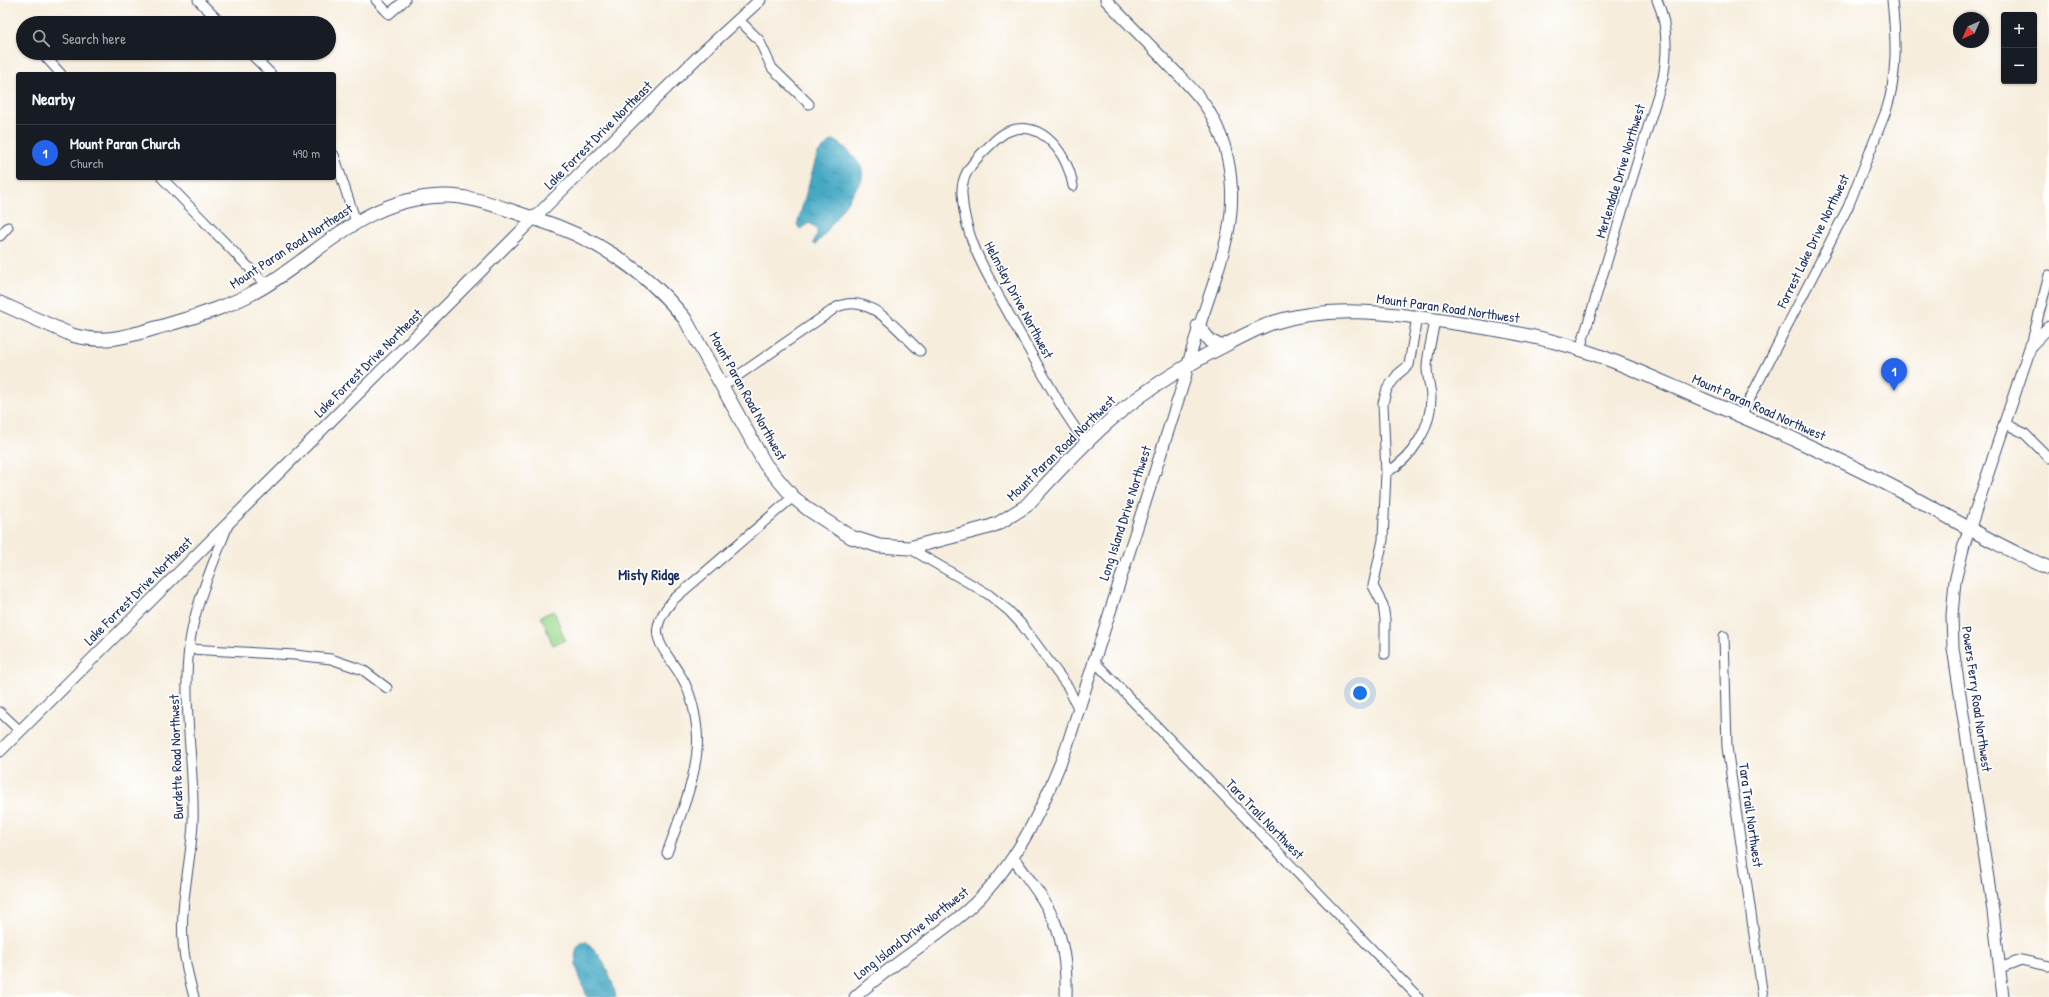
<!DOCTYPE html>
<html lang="en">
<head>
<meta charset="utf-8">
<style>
  body { margin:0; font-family:"Patrick Hand",sans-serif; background:#242831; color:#f1f3f6 }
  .controls { position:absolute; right:12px; top:12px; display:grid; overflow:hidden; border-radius:4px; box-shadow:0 1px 3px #0004 }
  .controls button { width:36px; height:36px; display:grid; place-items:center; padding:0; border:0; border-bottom:1px solid #363941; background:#171b24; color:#f1f3f6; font:20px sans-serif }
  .compass { position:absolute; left:1953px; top:12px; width:36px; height:36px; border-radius:50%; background:#171b24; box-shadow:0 1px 3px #0004; rotate:225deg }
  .you { position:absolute; left:1360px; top:693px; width:14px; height:14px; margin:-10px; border:3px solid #fff; border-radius:50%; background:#1a73e8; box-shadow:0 0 0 6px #1a73e833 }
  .badge { display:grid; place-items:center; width:26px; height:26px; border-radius:50%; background:#2563eb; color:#fff; font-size:13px; font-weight:700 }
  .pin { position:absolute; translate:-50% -33px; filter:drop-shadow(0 1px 2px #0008) }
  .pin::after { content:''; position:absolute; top:21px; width:14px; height:12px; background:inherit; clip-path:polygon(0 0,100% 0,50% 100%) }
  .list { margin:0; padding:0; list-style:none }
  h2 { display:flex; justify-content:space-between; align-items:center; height:52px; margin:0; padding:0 16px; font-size:17px }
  h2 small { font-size:13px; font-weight:400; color:#9ea1a6 }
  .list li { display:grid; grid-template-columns:26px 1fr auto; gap:12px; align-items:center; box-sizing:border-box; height:56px; padding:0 16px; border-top:1px solid #363941 }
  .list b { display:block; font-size:15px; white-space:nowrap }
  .list p { margin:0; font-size:13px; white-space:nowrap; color:#9ea1a6 }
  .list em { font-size:13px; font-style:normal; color:#9ea1a6 }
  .icon { flex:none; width:22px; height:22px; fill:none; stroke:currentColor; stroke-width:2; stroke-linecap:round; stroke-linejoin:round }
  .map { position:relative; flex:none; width:2049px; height:997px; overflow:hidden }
  .search { position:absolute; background:#171b24; box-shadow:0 1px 3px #0004; left:16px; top:16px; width:320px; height:44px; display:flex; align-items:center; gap:10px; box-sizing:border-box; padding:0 14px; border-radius:22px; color:#9ea1a6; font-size:15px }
  .panel { position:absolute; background:#171b24; box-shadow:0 1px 3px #0004; left:16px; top:72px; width:320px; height:108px; border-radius:4px }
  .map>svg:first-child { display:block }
  .park { fill:#9ddb90; stroke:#5c8577 }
  .water { fill:url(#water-ripples); stroke:#306c91 }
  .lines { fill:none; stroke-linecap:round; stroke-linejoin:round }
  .minor-casing { stroke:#3c4c71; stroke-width:11 }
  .tertiary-casing { stroke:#3c4c71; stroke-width:13 }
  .secondary-casing { stroke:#3c4c71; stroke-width:15 }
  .minor { stroke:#fff; stroke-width:9 }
  .tertiary { stroke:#fff; stroke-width:11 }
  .secondary { stroke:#fff; stroke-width:13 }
  .labels { text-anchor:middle; stroke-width:3.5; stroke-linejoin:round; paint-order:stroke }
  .street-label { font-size:14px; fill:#1b2f5e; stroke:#fff }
  .neighbourhood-label { font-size:15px; font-weight:bold; fill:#1b2f5e; stroke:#fff }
</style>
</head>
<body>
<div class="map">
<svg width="2049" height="997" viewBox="0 0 2049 997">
  <defs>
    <pattern id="water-ripples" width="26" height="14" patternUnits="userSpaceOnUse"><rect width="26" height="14" fill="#44a9c4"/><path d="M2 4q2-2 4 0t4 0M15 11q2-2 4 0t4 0" fill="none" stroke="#388aa2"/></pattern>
  </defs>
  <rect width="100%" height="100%" fill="#fff"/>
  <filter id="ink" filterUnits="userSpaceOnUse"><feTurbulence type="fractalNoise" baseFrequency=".025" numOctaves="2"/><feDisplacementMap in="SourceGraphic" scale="8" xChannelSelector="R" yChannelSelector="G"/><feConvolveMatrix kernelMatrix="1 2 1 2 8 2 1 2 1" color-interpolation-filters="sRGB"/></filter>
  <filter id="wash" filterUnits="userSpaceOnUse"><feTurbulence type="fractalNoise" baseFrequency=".012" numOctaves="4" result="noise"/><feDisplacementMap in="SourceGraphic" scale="16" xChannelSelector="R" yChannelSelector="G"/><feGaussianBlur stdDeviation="0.9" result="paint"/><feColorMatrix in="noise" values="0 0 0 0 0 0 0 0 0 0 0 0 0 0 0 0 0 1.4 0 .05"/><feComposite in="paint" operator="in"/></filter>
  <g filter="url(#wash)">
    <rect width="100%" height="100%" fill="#f6eddc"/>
    <path class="park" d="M554,611l11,29 -12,5 -12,-29z"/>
    <path class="water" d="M833,140c9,2 26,21 29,30 1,3 0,7 0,10l-40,58 -7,7 -2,-2 4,-8v-7l-8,-5 -9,6 -3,-4 20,-70 4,-5z
      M585,941c17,12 27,36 31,56h-29c-4,-15 -23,-47 -2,-56z"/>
  </g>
  <g filter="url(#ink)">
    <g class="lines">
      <defs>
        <path id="minor" d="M198,0l23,23
          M376,0l13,14 16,-14
          M739,20l20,20 13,28 37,36
          M42,53l19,21
          M250,53l21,21
          M334,155l22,67
          M162,178l104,107
          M1073,186c-4,-29 -30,-68 -64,-55 -11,4 -19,15 -28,23 -11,12 -20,23 -19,40 2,45 27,84 48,122 18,32 36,64 54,95l12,18 12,13
          M0,236l8,-9
          M2031,345l18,-70
          M1580,349l83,-271c5,-27 5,-53 -6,-78
          M723,386l114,-79c33,-15 60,23 83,44
          M1741,416l107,-209 38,-96c12,-36 10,-73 6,-111
          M2004,423l20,10 25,25
          M1386,473c26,-15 45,-44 45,-75 0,-10 -4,-21 -4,-30 0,-15 6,-33 8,-48
          M909,548l79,46 21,17 13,14 46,62 10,21
          M1724,636l3,111 36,250
          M189,649l106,6 36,4 32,11 24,18
          M1385,654v-35l-2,-14 -10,-19 10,-46 3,-67 -3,-70 4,-14 11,-15 11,-9 8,-48
          M1093,660l325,337
          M0,712l20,19
          M667,853c13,-37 34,-84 30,-123 -2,-19 -7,-41 -18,-57 -20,-31 -34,-41 -5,-74l119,-102
          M2000,968l21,-8 28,6
          M194,997c-5,-18 -10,-37 -11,-56 -3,-39 8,-79 10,-118 2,-58 -11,-117 -4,-175 5,-43 24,-83 39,-123"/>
        <path id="tertiary" d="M0,751l534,-533 169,-166 57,-52
          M1013,858c38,50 55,74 53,139
          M855,997c34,-31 75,-55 110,-85 50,-43 78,-104 101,-163l119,-371c9,-46 29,-88 40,-133 12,-43 8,-93 -15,-132 -10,-18 -27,-33 -41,-48 -21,-22 -42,-43 -63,-65
          M2003,997l-10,-86 -40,-263 -1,-33 3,-34 9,-36 67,-200 18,-18"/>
        <path id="secondary" d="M0,303l72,32c32,9 53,2 84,-7 38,-11 75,-21 109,-42 60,-37 101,-88 178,-90 30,-1 61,13 90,22 59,18 113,52 152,101l80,145 28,33 16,13 42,27 28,9 30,2 80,-21 10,-4 27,-17c26,-28 52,-57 80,-82 31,-28 67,-51 104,-71 20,-10 40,-22 62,-30 55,-18 114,-11 170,-2 38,6 76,11 113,21 51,13 100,37 149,58 63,27 126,54 187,86 53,27 103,59 158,82
          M1198,326l12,15 12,6"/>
      </defs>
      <use href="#minor" class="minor-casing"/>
      <use href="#tertiary" class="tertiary-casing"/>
      <use href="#secondary" class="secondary-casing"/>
      <use href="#minor" class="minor"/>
      <use href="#tertiary" class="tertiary"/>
      <use href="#secondary" class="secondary"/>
    </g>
  </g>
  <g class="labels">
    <g class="street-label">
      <text transform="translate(598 135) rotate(-45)" y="5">Lake Forrest Drive Northeast</text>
      <text transform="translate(1620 171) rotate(-73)" y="5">Merlendale Drive Northwest</text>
      <text transform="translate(1813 241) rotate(-64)" y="5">Forrest Lake Drive Northwest</text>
      <text transform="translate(291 246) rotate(-33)" y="5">Mount Paran Road Northeast</text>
      <text transform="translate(1019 300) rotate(62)" y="5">Helmsley Drive Northwest</text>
      <text transform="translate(1448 308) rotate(8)" y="5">Mount Paran Road Northwest</text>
      <text transform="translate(368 363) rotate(-45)" y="5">Lake Forrest Drive Northeast</text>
      <text transform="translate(748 396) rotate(61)" y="5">Mount Paran Road Northwest</text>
      <text transform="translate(1759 407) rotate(24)" y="5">Mount Paran Road Northwest</text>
      <text transform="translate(1061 448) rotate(-44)" y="5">Mount Paran Road Northwest</text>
      <text transform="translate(1125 513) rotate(-72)" y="5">Long Island Drive Northwest</text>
      <text transform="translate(138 591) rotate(-45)" y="5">Lake Forrest Drive Northeast</text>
      <text transform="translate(1977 699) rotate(82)" y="5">Powers Ferry Road Northwest</text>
      <text transform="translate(176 757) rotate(-92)" y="5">Burdette Road Northwest</text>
      <text transform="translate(1751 815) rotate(82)" y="5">Tara Trail Northwest</text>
      <text transform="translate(1265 819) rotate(46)" y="5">Tara Trail Northwest</text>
      <text transform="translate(911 933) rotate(-38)" y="5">Long Island Drive Northwest</text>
    </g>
    <g class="neighbourhood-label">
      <text x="649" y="580">Misty Ridge</text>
    </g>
  </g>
</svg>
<div class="controls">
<button>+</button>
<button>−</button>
</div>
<svg class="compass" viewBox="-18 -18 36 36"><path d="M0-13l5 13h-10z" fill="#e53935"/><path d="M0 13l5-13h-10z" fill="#9ea1a6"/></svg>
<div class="you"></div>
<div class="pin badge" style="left:1894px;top:391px">1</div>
<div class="search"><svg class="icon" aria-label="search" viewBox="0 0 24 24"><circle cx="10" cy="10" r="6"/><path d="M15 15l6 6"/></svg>Search here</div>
<section class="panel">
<h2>Nearby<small></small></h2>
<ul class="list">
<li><span class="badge">1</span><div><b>Mount Paran Church</b><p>Church</p></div><em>490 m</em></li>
</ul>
</section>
</div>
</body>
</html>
